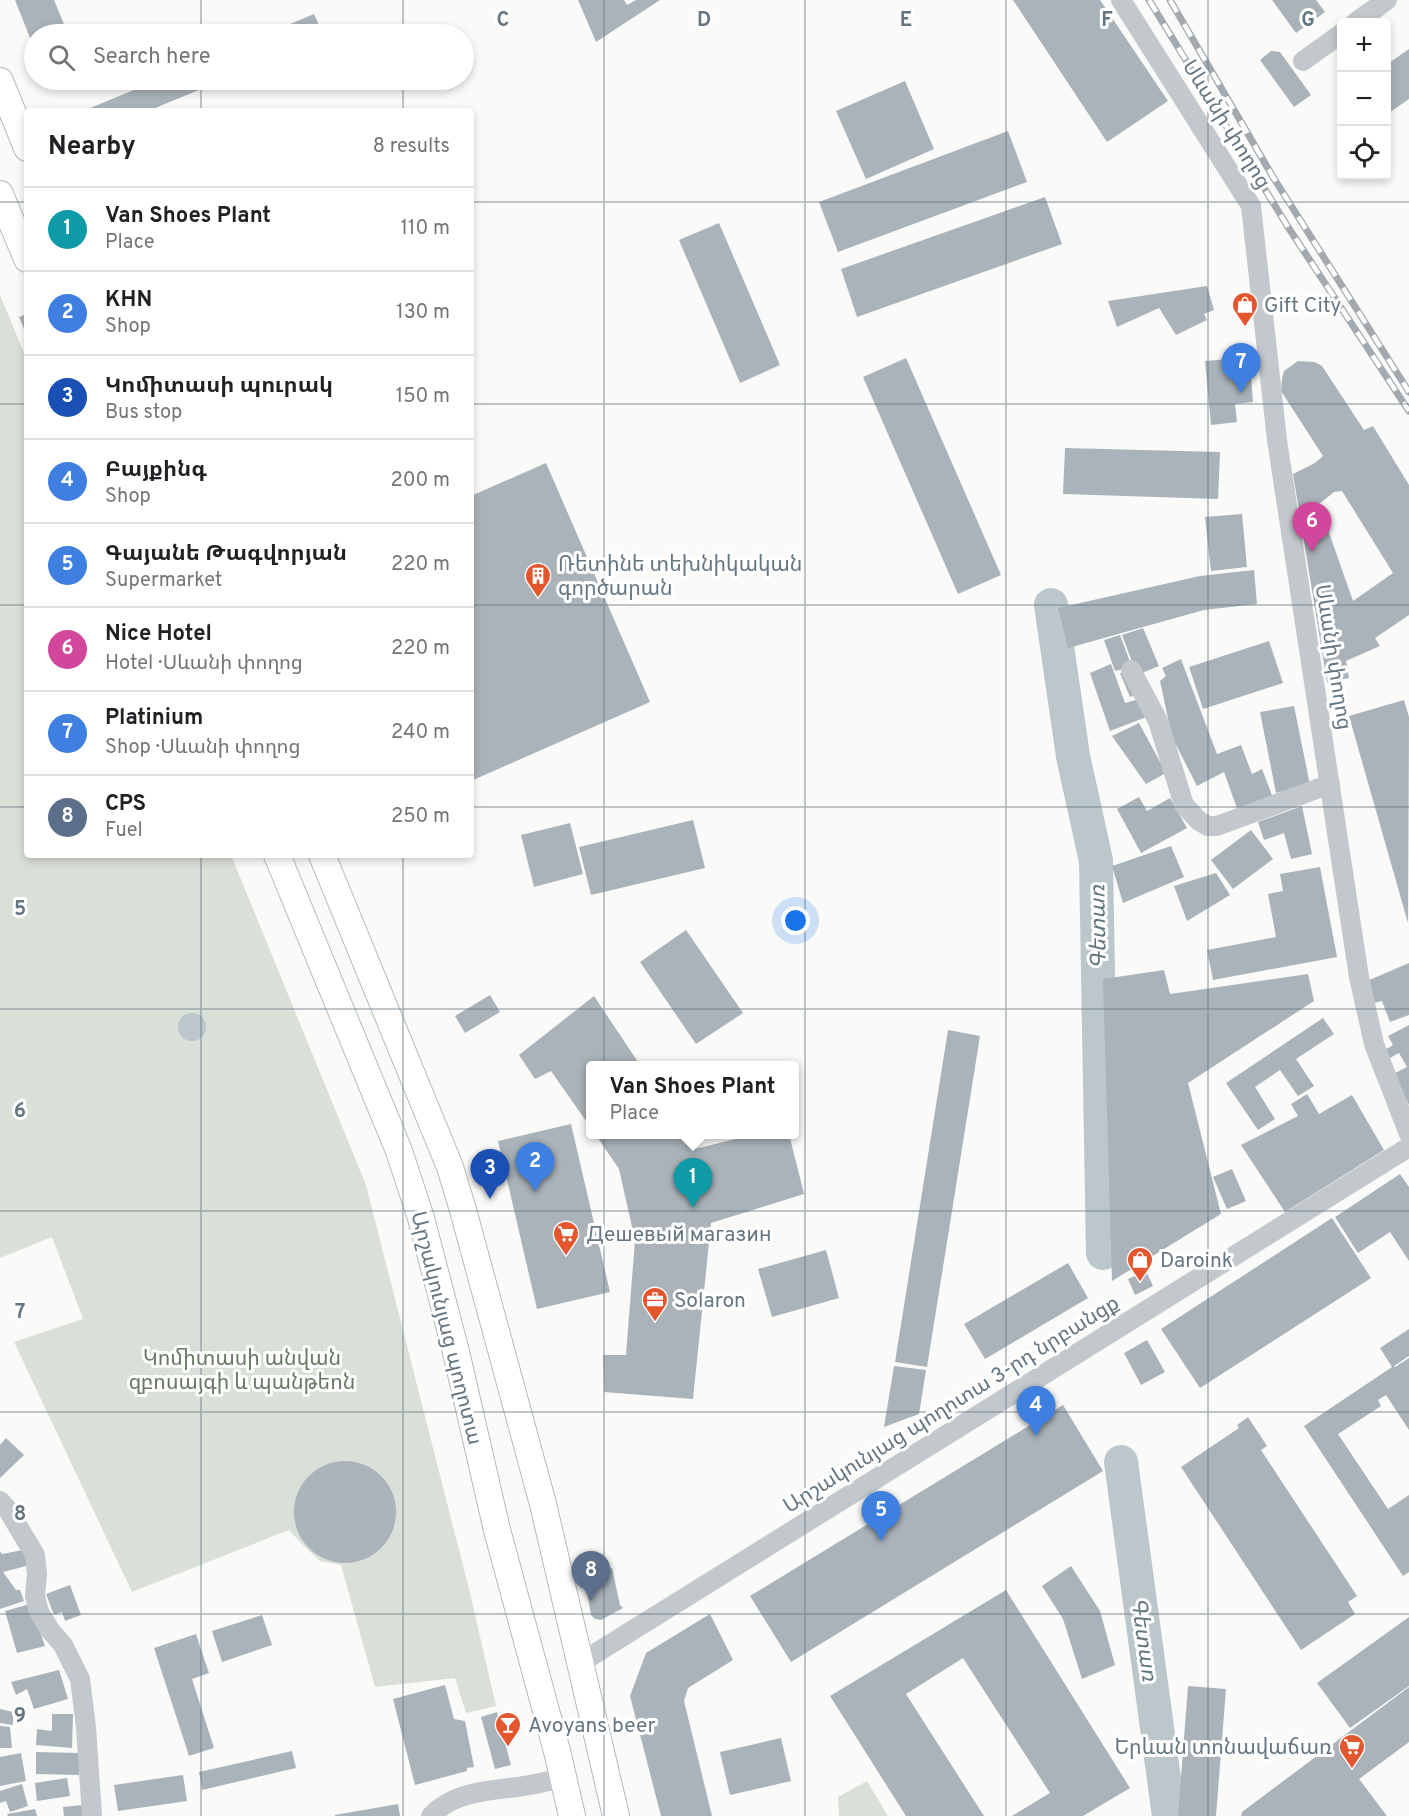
<!DOCTYPE html>
<html lang="en">
<head>
<meta charset="utf-8">
<style>
  body { margin:0; font-family:Overpass,"Noto Sans Armenian",sans-serif; background:#f2f2f2; color:#202124 }
  .controls { position:absolute; right:18px; top:18px; display:grid; overflow:hidden; border-radius:6px; box-shadow:0 3px 9px #0003 }
  .controls button { width:54px; height:54px; display:grid; place-items:center; padding:0; border:0; border-bottom:2px solid #e0e0e0; background:#fff; color:#202124; font:30px sans-serif }
  .you { position:absolute; left:796px; top:921px; width:21px; height:21px; margin:-15px; border:4px solid #fff; border-radius:50%; background:#1a73e8; box-shadow:0 0 0 9px #1a73e833 }
  .badge { display:grid; place-items:center; width:39px; height:39px; border-radius:50%; background:#e4572e; color:#fff; font-size:20px; font-weight:700 }
  .pin { position:absolute; translate:-50% -50px; filter:drop-shadow(0 2px 3px #0008) }
  .pin::after { content:''; position:absolute; top:32px; width:21px; height:18px; background:inherit; clip-path:polygon(0 0,100% 0,50% 100%) }
  .popup { position:absolute; left:586px; top:1061px; width:213px; height:78px; box-sizing:border-box; display:grid; place-content:center; border-radius:6px; background:#fff; filter:drop-shadow(0 2px 4px #0005); font-size:20px; white-space:nowrap; color:#757577 }
  .popup b { font-size:22px; color:#202124 }
  .popup::after { content:''; position:absolute; left:50%; top:100%; margin-left:-12px; border:12px solid transparent; border-top-color:#fff }
  .list { margin:0; padding:0; list-style:none }
  h2 { display:flex; justify-content:space-between; align-items:center; height:78px; margin:0; padding:0 24px; font-size:26px }
  h2 small { font-size:20px; font-weight:400; color:#757577 }
  .list li { display:grid; grid-template-columns:39px 1fr auto; gap:18px; align-items:center; box-sizing:border-box; height:84px; padding:0 24px; border-top:2px solid #e0e0e0 }
  .list b { display:block; font-size:22px; white-space:nowrap }
  .list p { margin:0; font-size:20px; white-space:nowrap; color:#757577 }
  .list em { font-size:20px; font-style:normal; color:#757577 }
  .icon { flex:none; width:33px; height:33px; fill:none; stroke:currentColor; stroke-width:2; stroke-linecap:round; stroke-linejoin:round }
  .map { position:relative; flex:none; width:1409px; height:1816px; overflow:hidden }
  .search { position:absolute; background:#fff; box-shadow:0 3px 9px #0003; left:24px; top:24px; width:450px; height:66px; display:flex; align-items:center; gap:15px; box-sizing:border-box; padding:0 21px; border-radius:33px; color:#757577; font-size:22px }
  .panel { position:absolute; background:#fff; box-shadow:0 3px 9px #0003; left:24px; top:108px; width:450px; height:750px; border-radius:6px }
  .map>svg:first-child { display:block }
  .green { fill:#dadfd7 }
  .water { fill:#bbc7cb }
  .lines { fill:none; stroke-linecap:round; stroke-linejoin:round }
  .river { stroke:#bbc7cb; stroke-width:34 }
  .building { fill:#aab3b9; fill-rule:evenodd }
  .major-casing { stroke:#b5babe; stroke-width:28 }
  .minor { stroke:#c3c8cc; stroke-width:20 }
  .major { stroke:#fff; stroke-width:26 }
  .rail-casing { stroke:#a2aab0; stroke-width:7 }
  .rail { stroke:#fff; stroke-width:4.5; stroke-dasharray:14; stroke-linecap:butt }
  .grid { fill:none; stroke:#657683; stroke-width:1.5; stroke-opacity:0.55 }
  .labels { text-anchor:middle; stroke-width:6; stroke-linejoin:round; paint-order:stroke }
  .street-label { font-size:21px; fill:#657683; stroke:#fff }
  .poi-label { font-size:21px; fill:#657683; stroke:#fff; text-anchor:start }
  .park-label { font-size:21px; fill:#687a64; stroke:#fff }
  .water-label { font-size:22px; font-style:italic; fill:#60757c; stroke:#fff }
  .grid-label { font-size:20px; text-anchor:middle; font-weight:bold; fill:#657683; stroke:#fff; stroke-width:6; stroke-linejoin:round; paint-order:stroke }
</style>
</head>
<body>
<div class="map">
<svg width="1409" height="1816" viewBox="0 0 1409 1816">
  <rect width="100%" height="100%" fill="#fafaf8"/>
  <path class="green" d="M0,295l27,65v495h204l135,330 103,404 27,117 -30,7 -11,-35 -80,9 -34,-122 -21,-4 -19,-18 -12,-13 -157,62 -118,-250 69,-23 -31,-82 -52,21z
    M867,1781l21,35h-49l-1,-19z"/>
  <path class="water" d="M178 1027a14 14 0 1 1 28 0a14 14 0 1 1-28 0Z"/>
  <g class="lines">
    <path class="river" d="M1051,605l22,151 23,105 7,392
      M1121,1462l48,354"/>
  </g>
  <path class="building" d="M15,0h39l14,34h-34v14z
    M578,0h46l3,5 9,-5h24l-64,42z
    M1013,0h87l68,101 -61,41z
    M1272,0h44l9,12 -29,21z
    M314,14l9,20h-57z
    M1409,49v50l-23,16v-50z
    M1271,51l9,1 31,43 -17,12 -34,-47z
    M158,80h65l-75,31h-65z
    M905,81l29,68 -68,30 -30,-68z
    M1008,131l19,51 -189,70 -19,-50z
    M1045,197l17,47 -205,73 -16,-48z
    M719,223l61,142 -40,18 -61,-143z
    M1207,286l7,24 -10,4 3,6 -31,15 -17,-27 -42,19 -9,-26z
    M27,314v22l-8,-19z
    M906,358l95,217 -43,19 -95,-217z
    M1229,359l2,20 20,-2 2,25 -18,2 2,18 -26,3 -6,-64z
    M1298,361l17,1 7,4 42,64 9,-4 36,59v130l-34,23 5,8 -34,15 3,17 -22,4 -34,-208 22,-11 8,-7 -42,-65 1,-12 2,-8zM1342,491l51,82 -40,28 -34,-97 15,-12z
    M1065,448l155,4 -2,47 -155,-5z
    M546,463l104,239 -179,79v-285z
    M1242,514l5,53 -36,4 -6,-54z
    M1254,570l3,34 -53,6 -136,38 -10,-40 142,-32z
    M1143,628l16,38 -22,9 -15,-40z
    M1120,635l12,32 -17,4 -11,-31z
    M1269,641l14,42 -80,26 -14,-42z
    M1181,659l36,95 24,-9 11,29 10,-5 11,29 -35,13 -14,-39 -27,14 -25,-49 -12,-56 6,-5 -4,-8z
    M1111,664l14,39 18,-5 6,18 -39,15 -20,-58z
    M1129,670l8,24 -7,3 -10,-24z
    M1404,700l5,17 -1,206 -59,-207z
    M1294,706l16,79 -34,8 -16,-81z
    M1139,723l27,50 -20,11 -34,-48z
    M1139,797l8,14 23,-13 17,30 -46,25 -24,-44z
    M1302,806l10,48 -21,5 -7,-26 -20,7 -6,-18z
    M693,820l12,48 -114,27 -12,-48z
    M570,823l13,51 -49,13 -13,-52z
    M1251,830l22,29 -40,30 -22,-29z
    M1171,846l13,31 -61,26 -11,-37z
    M1320,867l17,90 -124,23 -6,-30 69,-13 -8,-43 15,-3 -3,-17z
    M1216,873l14,22 -43,26 -13,-35z
    M686,930l57,83 -47,31 -56,-82z
    M1409,963v52l-19,7 -8,-21 -8,2 -7,-22z
    M1164,970l6,24 138,-20 6,27 -126,82 33,131 -109,67 -9,-302z
    M490,995l10,17 -35,21 -10,-17z
    M594,996l46,69h-49v63l-40,-57 -16,8 -16,-24z
    M1323,1018l11,16 -38,25 18,27 -16,10 -18,-26 -25,17 20,32 -17,11 -32,-47z
    M1409,1025v80l-16,-31 14,-7 -8,-14 -11,6 -5,-8 10,-6 -5,-9z
    M948,1030l32,6 -53,331 -32,-5z
    M1307,1094l12,20 33,-19 32,55 -99,62 -44,-67 57,-29 -7,-12z
    M571,1124l39,168 -73,17 -39,-168z
    M595,1134h91l9,15 61,-15h33l15,60 -93,29 -18,176 -89,-7 -1,-37h23l9,-115 -16,-71z
    M1232,1169l14,32 -19,8 -14,-32z
    M1400,1174l9,13v74l-19,-29 -32,21 -23,-36z
    M1332,1218l39,60 -171,110 -39,-59z
    M826,1250l13,48 -67,19 -14,-48z
    M1068,1263l20,35 -103,61 -21,-35z
    M1146,1271l7,15 -18,9 -7,-16z
    M1409,1329v27l-15,10 1,1 14,-9v72l-23,-35 -8,5 3,6 -43,28 50,75 21,-14v77l-6,4 -99,-150 88,-59 -12,-19z
    M1147,1340l18,32 -24,13 -17,-32z
    M894,1366l32,4 -7,44 -35,13z
    M1063,1405l40,66 -312,191 -41,-66z
    M1248,1417l19,29 -6,4 96,146 -9,6 7,12 -54,36 -120,-183 58,-39 -2,-3z
    M6,1438l18,17 -24,23v-33z
    M294 1512a51 51 0 1 1 102 0a51 51 0 1 1-102 0Z
    M23,1550l7,15 -27,7 13,18h4l4,11 -24,8v-58l2,3z
    M1071,1566l29,45 15,54 -33,14 -19,-60 -21,-33z
    M593,1568l5,4 14,-4 8,37 3,3 -22,12 -6,-1 -4,-4 -6,-34z
    M70,1585l11,30 -16,6 -3,-9 -8,3 -8,-21z
    M1006,1590l124,198 -47,28h-71l38,-23 -87,-135 -57,36 78,122h-78l-76,-120z
    M30,1604l15,42 -28,7 -12,-42z
    M710,1614l23,46 -45,28 -4,13 28,115h-51l-31,-120 16,-43z
    M262,1615l10,30 -50,17 -10,-31z
    M1409,1617v69l-59,42 -33,-45z
    M196,1634l13,39 -17,6 22,69 -25,8 -35,-108z
    M59,1670l9,29 -34,10 -7,-20 -11,6 -5,-13z
    M445,1685l9,34 11,2 9,46 -7,1v3l-52,14 -22,-86z
    M1188,1686l38,3 -10,127h-38z
    M1409,1687v55l-50,37 28,37h-146l1,-4z
    M0,1709l13,3v13l-13,-2z
    M497,1712l14,53 -16,4 -14,-52z
    M52,1714h21l-1,34 -36,-3 1,-16 15,2z
    M0,1726l10,1 2,21h-12z
    M781,1738l10,43 -61,14 -10,-43z
    M292,1751l4,17 -94,22 -3,-18z
    M36,1752l44,1 -1,22 -43,-1z
    M21,1753l5,28 -26,5v-29z
    M183,1775l4,26 -69,10 -4,-26z
    M67,1778l3,18 -33,5 -2,-18z
    M22,1784l6,22 -18,6 -4,-11 -6,2v-12z
    M398,1804l2,12h-65v-1z
    M82,1805l2,11h-20l-1,-9z
    M35,1809l2,7h-29l-1,-2z"/>
  <g class="lines">
    <defs>
      <path id="major" d="M0,81l27,67
        M0,194l27,65
        M277,855l122,296 22,67 35,134 41,178 61,225 14,61
        M322,855l128,312 13,43 80,294 73,312"/>
    </defs>
    <use href="#major" class="major-casing"/>
    <path class="minor" d="M1121,0l130,206 26,234 82,537 15,67 35,90
      M1356,22l31,-22
      M1303,61l39,-28
      M1131,670l27,51 26,84 15,16 9,5h9l113,-42
      M0,1501l8,9 27,45 2,19 -2,22 4,16 11,18 13,15 17,34 6,48 6,89
      M580,1663l829,-516
      M431,1816c22,-24 56,-25 86,-29 16,-2 31,-6 46,-9"/>
    <use href="#major" class="major"/>
    <defs>
      <path id="rail" d="M1149,0l139,227 121,184
        M1170,0l103,177 136,215"/>
    </defs>
    <use href="#rail" class="rail-casing"/>
    <use href="#rail" class="rail"/>
  </g>
  <path class="grid" d="M201,0v34M403,0v34M604,0v1816M805,0v1816M1006,0v1816M1208,0v1816M201,80v31M403,80v31M0,202h27M471,202h938M0,404h27M471,404h938M0,605h27M471,605h938M0,807h27M471,807h938M201,855v961M403,855v961M0,1009h1409M0,1211h1409M0,1412h1409M0,1614h1409"/>
  <defs>
    <symbol id="shop-pin" viewBox="-11 -11 22 30"><path d="M0 17L-7.5 6A9.5 9.5 0 1 1 7.5 6Z" fill="#e4572e" stroke="#fff"/><path d="M-5-2.5h2.3a2.7 3.5 0 0 1 5.4 0H5L5.5 6h-11ZM-1.5-2.5h3a1.5 2.3 0 0 0-3 0Z" fill="#fff"/></symbol>
    <symbol id="building-pin" viewBox="-11 -11 22 30"><path d="M0 17L-7.5 6A9.5 9.5 0 1 1 7.5 6Z" fill="#e4572e" stroke="#fff"/><path d="M-4-6H4V6H1V3H-1V6H-4ZM-2.5-4.3h1.7v1.8h-1.7ZM.8-4.3h1.7v1.8H.8ZM-2.5-1h1.7V.8h-1.7ZM.8-1h1.7V.8H.8Z" fill="#fff"/></symbol>
    <symbol id="supermarket-pin" viewBox="-11 -11 22 30"><path d="M0 17L-7.5 6A9.5 9.5 0 1 1 7.5 6Z" fill="#e4572e" stroke="#fff"/><path d="M-6-5.5h2.5l.6 2H6L4.5 2H-2.5L-4.4-4H-6ZM-1.5 3.2a1.3 1.3 0 1 0 .1 0ZM3 3.2a1.3 1.3 0 1 0 .1 0Z" fill="#fff"/></symbol>
    <symbol id="office-pin" viewBox="-11 -11 22 30"><path d="M0 17L-7.5 6A9.5 9.5 0 1 1 7.5 6Z" fill="#e4572e" stroke="#fff"/><path d="M-6-3h4V-5.5h4V-3h4V5H-6ZM-1-4.5V-3h2v-1.5ZM-6 0V1H6V0Z" fill="#fff"/></symbol>
    <symbol id="bar-pin" viewBox="-11 -11 22 30"><path d="M0 17L-7.5 6A9.5 9.5 0 1 1 7.5 6Z" fill="#e4572e" stroke="#fff"/><path d="M-6-5H6L.8 .8V4.5H3.5V6h-7V4.5H-.8V.8Z" fill="#fff"/></symbol>
  </defs>
  <g fill-rule="evenodd">
    <use href="#shop-pin" x="1230" y="290" width="30" height="40"/>
    <use href="#building-pin" x="523" y="561" width="30" height="40"/>
    <use href="#supermarket-pin" x="551" y="1219" width="30" height="40"/>
    <use href="#shop-pin" x="1125" y="1245" width="30" height="40"/>
    <use href="#office-pin" x="640" y="1285" width="30" height="40"/>
    <use href="#bar-pin" x="493" y="1710" width="30" height="40"/>
    <use href="#supermarket-pin" x="1337" y="1732" width="30" height="40"/>
  </g>
  <g class="labels">
    <g class="street-label">
      <text transform="translate(1227 124) rotate(58)" y="7">Սևանի փողոց</text>
      <text transform="translate(1334 657) rotate(81)" y="7">Սևանի փողոց</text>
      <text transform="translate(447 1328) rotate(76)" y="7">Արշակունյաց պողոտա</text>
      <text transform="translate(951 1404) rotate(-32)" y="7">Արշակունյաց պողոտա 3-րդ նրբանցք</text>
    </g>
    <g class="poi-label">
      <text x="1264" y="312">Gift City</text>
      <text x="558" y="571">Ռետինե տեխնիկական<tspan x="558" dy="24">գործարան</tspan></text>
      <text x="586" y="1241">Дешевый магазин</text>
      <text x="1160" y="1267">Daroink</text>
      <text x="674" y="1307">Solaron</text>
      <text x="528" y="1732">Avoyans beer</text>
      <text x="1332" y="1754" text-anchor="end">Երևան տոնավաճառ</text>
    </g>
    <g class="park-label">
      <text x="242" y="1365">Կոմիտասի անվան<tspan x="242" dy="24">զբոսայգի և պանթեոն</tspan></text>
    </g>
    <g class="water-label">
      <text transform="translate(1097 927) rotate(-91)" y="8">Գետառ</text>
      <text transform="translate(1145 1639) rotate(82)" y="8">Գետառ</text>
    </g>
  </g>
  <g class="grid-label">
    <text x="503" y="26">C</text>
    <text x="704" y="26">D</text>
    <text x="906" y="26">E</text>
    <text x="1107" y="26">F</text>
    <text x="1308" y="26">G</text>
    <text x="20" y="915">5</text>
    <text x="20" y="1117">6</text>
    <text x="20" y="1318">7</text>
    <text x="20" y="1520">8</text>
    <text x="20" y="1722">9</text>
  </g>
</svg>
<div class="controls">
<button>+</button>
<button>−</button>
<button><svg class="icon" aria-label="locate" viewBox="0 0 24 24"><circle cx="12" cy="12" r="6"/><path d="M12 2v4M12 18v4M2 12h4M18 12h4"/></svg></button>
</div>
<div class="you"></div>
<div class="pin badge" style="left:693px;top:1208px;background:#0f9aa8">1</div>
<div class="popup"><b>Van Shoes Plant</b>Place</div>
<div class="pin badge" style="left:535px;top:1192px;background:#3f7fe0">2</div>
<div class="pin badge" style="left:490px;top:1199px;background:#1a4fb4">3</div>
<div class="pin badge" style="left:1036px;top:1436px;background:#3f7fe0">4</div>
<div class="pin badge" style="left:881px;top:1541px;background:#3f7fe0">5</div>
<div class="pin badge" style="left:1312px;top:552px;background:#d1479c">6</div>
<div class="pin badge" style="left:1241px;top:393px;background:#3f7fe0">7</div>
<div class="pin badge" style="left:591px;top:1601px;background:#5c6f8a">8</div>
<div class="search"><svg class="icon" aria-label="search" viewBox="0 0 24 24"><circle cx="10" cy="10" r="6"/><path d="M15 15l6 6"/></svg>Search here</div>
<section class="panel">
<h2>Nearby<small>8 results</small></h2>
<ul class="list">
<li><span class="badge" style="background:#0f9aa8">1</span><div><b>Van Shoes Plant</b><p>Place</p></div><em>110 m</em></li>
<li><span class="badge" style="background:#3f7fe0">2</span><div><b>KHN</b><p>Shop</p></div><em>130 m</em></li>
<li><span class="badge" style="background:#1a4fb4">3</span><div><b>Կոմիտասի պուրակ</b><p>Bus stop</p></div><em>150 m</em></li>
<li><span class="badge" style="background:#3f7fe0">4</span><div><b>Բայքինգ</b><p>Shop</p></div><em>200 m</em></li>
<li><span class="badge" style="background:#3f7fe0">5</span><div><b>Գայանե Թագվորյան</b><p>Supermarket</p></div><em>220 m</em></li>
<li><span class="badge" style="background:#d1479c">6</span><div><b>Nice Hotel</b><p>Hotel · Սևանի փողոց</p></div><em>220 m</em></li>
<li><span class="badge" style="background:#3f7fe0">7</span><div><b>Platinium</b><p>Shop · Սևանի փողոց</p></div><em>240 m</em></li>
<li><span class="badge" style="background:#5c6f8a">8</span><div><b>CPS</b><p>Fuel</p></div><em>250 m</em></li>
</ul>
</section>
</div>
</body>
</html>
